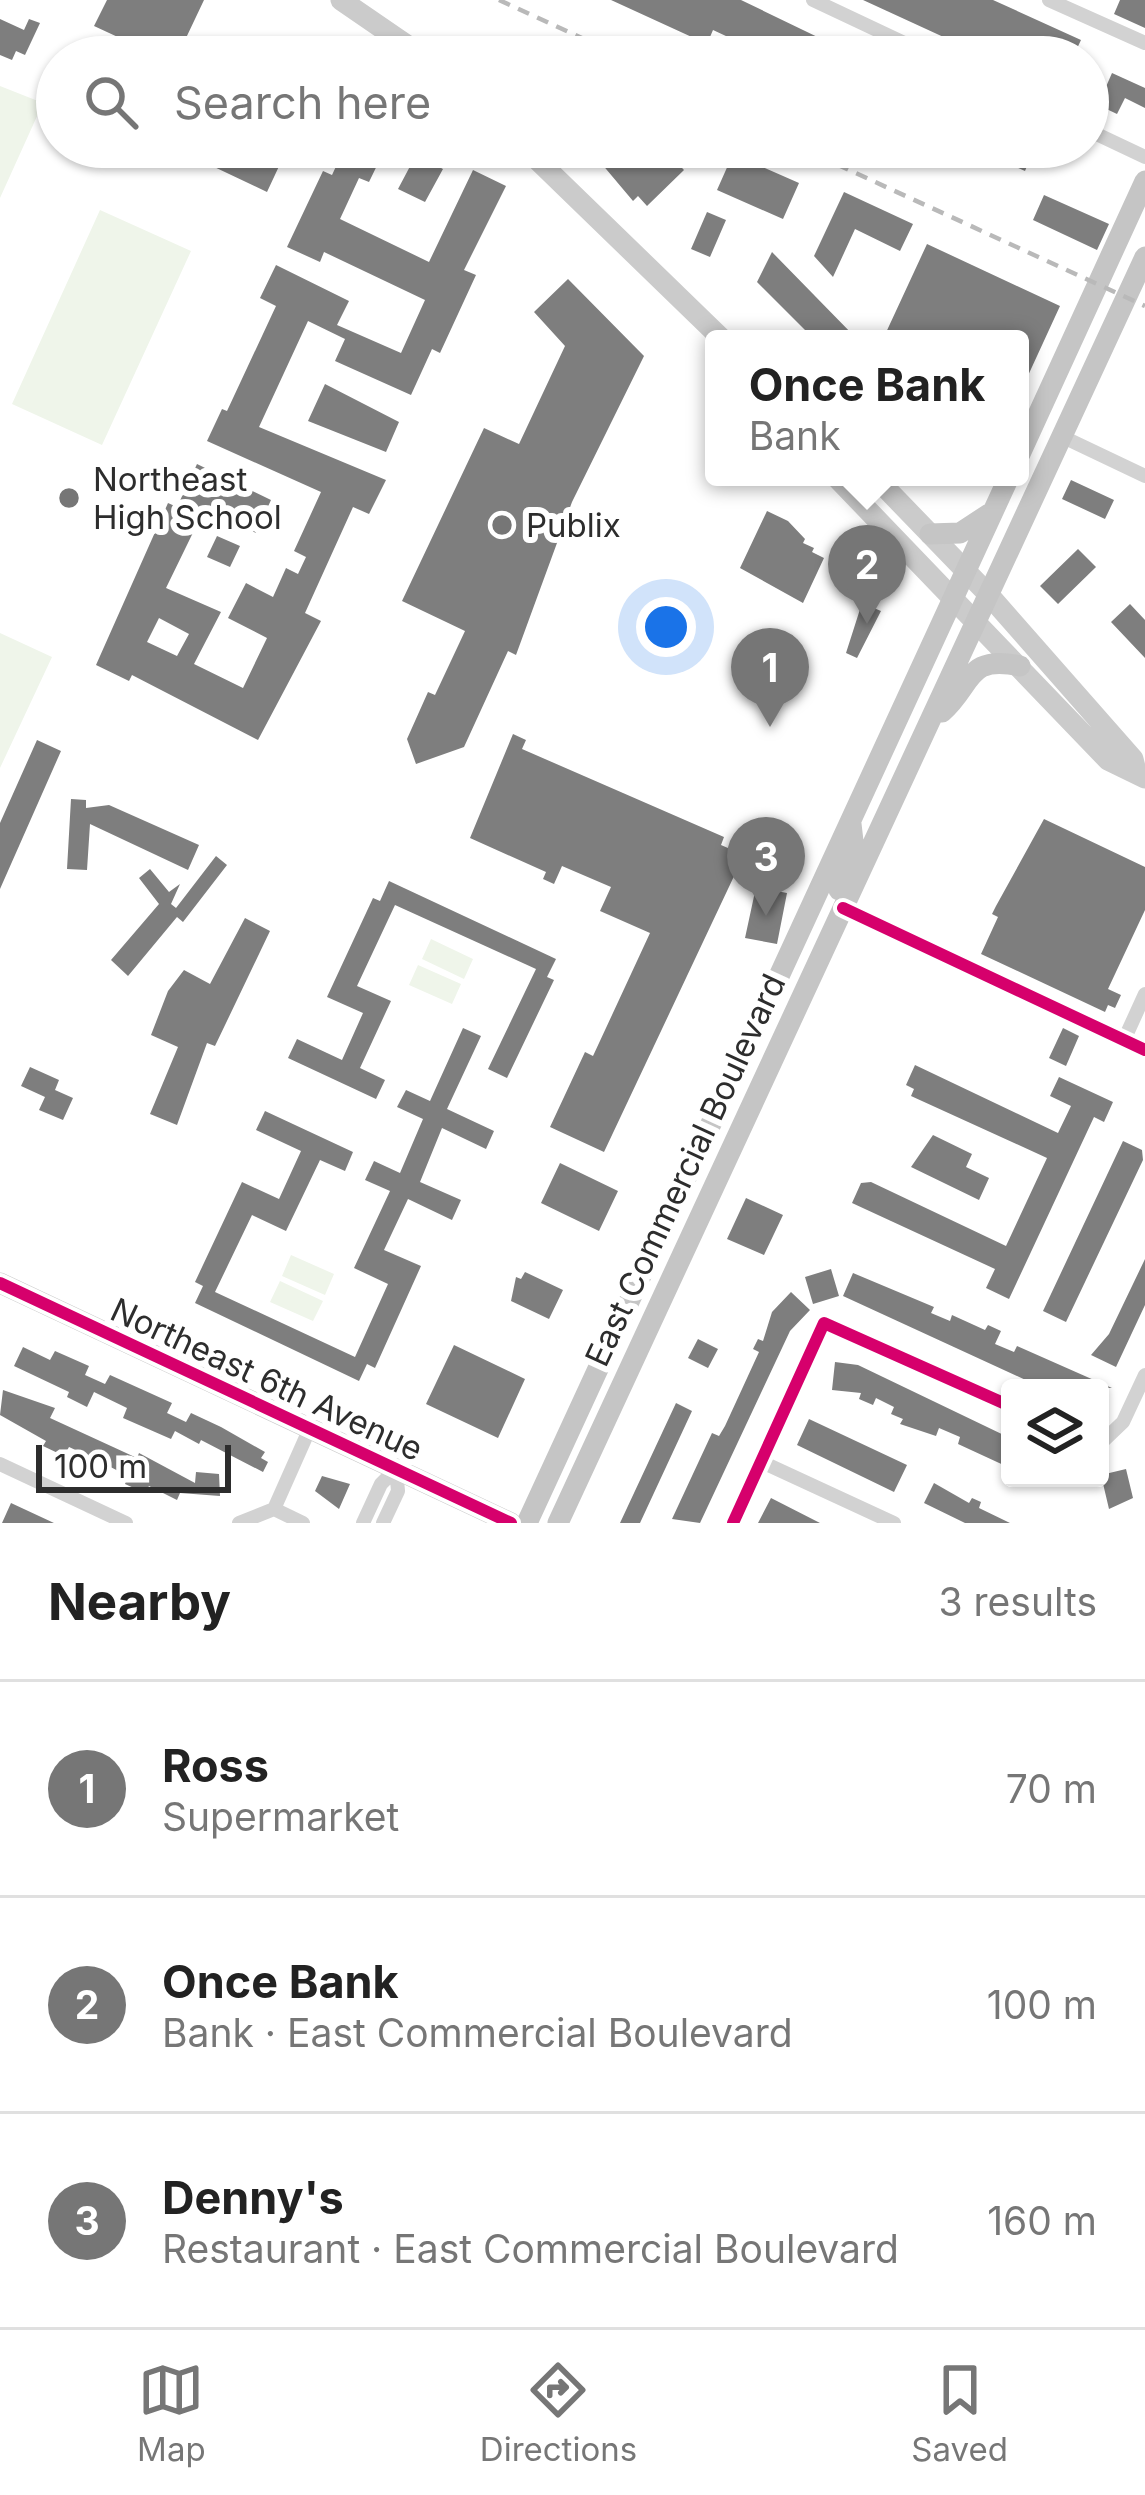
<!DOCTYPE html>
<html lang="en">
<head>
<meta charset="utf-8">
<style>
  body { margin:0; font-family:Inter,sans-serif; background:#f2f2f2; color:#222 }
  .controls { position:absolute; right:36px; bottom:36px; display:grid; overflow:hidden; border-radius:12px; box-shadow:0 3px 9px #0004 }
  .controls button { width:108px; height:108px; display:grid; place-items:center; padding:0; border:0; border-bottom:3px solid #e0e0e0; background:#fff; color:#222; font:60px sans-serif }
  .scale { position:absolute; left:36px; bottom:30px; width:195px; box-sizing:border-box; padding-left:12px; border:6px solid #2d2d2d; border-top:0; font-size:33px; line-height:42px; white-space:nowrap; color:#2d2d2d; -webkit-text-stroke:9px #fff; paint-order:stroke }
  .you { position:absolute; left:666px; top:627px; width:42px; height:42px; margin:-30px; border:9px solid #fff; border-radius:50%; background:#1a73e8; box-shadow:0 0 0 18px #1a73e833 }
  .badge { display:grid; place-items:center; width:78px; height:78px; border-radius:50%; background:#767676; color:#fff; font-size:39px; font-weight:700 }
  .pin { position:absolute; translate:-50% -99px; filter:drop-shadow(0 3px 6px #0008) }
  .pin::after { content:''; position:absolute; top:63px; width:42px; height:36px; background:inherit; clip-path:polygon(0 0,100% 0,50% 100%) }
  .popup { position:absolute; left:705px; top:330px; width:324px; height:156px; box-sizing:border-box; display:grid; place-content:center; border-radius:12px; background:#fff; filter:drop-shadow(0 3px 9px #0005); font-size:39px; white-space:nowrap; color:#767676 }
  .popup b { font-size:45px; color:#222 }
  .popup::after { content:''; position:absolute; left:50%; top:100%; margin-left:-24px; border:24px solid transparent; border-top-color:#fff }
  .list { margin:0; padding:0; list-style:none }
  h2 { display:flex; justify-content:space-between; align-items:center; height:156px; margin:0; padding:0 48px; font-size:51px }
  h2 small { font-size:39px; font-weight:400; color:#767676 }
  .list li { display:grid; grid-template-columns:78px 1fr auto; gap:36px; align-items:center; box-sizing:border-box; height:216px; padding:0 48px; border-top:3px solid #e0e0e0 }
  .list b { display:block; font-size:45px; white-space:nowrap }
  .list p { margin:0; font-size:39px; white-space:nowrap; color:#767676 }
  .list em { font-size:39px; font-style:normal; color:#767676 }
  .icon { flex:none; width:66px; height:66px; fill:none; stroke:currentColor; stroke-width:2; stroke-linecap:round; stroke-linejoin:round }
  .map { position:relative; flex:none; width:1145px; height:1523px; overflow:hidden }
  .search { position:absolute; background:#fff; box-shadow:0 3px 9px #0004; left:36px; right:36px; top:36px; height:132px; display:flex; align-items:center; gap:30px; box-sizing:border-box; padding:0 42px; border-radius:66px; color:#767676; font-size:45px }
  .sheet { height:804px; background:#fff }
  nav { display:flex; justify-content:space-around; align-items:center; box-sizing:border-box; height:168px; border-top:3px solid #e0e0e0; background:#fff; font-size:33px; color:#767676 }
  nav a { display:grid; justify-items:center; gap:6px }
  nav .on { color:#767676 }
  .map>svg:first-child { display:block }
  .green { fill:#eff5ea }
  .building { fill:#7e7e7e; fill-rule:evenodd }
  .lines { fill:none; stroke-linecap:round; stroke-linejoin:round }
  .street { stroke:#d2d2d2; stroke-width:14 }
  .secondary { stroke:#cbcbcb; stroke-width:21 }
  .primary { stroke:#c5c5c5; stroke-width:21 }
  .rail { stroke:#b9b9b9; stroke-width:4.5; stroke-dasharray:12 9; stroke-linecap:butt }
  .cycleway-casing { stroke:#fff; stroke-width:20 }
  .cycleway { stroke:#d6006c; stroke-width:12 }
  .poi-dot { fill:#767676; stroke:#fff; stroke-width:4.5 }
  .labels { text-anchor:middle; stroke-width:12; stroke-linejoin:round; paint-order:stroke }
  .poi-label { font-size:33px; fill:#2d2d2d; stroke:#fff; text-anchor:start }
  .street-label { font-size:33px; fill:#2d2d2d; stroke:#fff }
</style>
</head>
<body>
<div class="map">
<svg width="1145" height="1523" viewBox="0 0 1145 1523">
  <rect width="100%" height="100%" fill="#fff"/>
  <path class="green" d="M0,86l43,17 -43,95z
    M100,210l91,41 -89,194 -90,-41z
    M0,633l52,24 -52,111z
    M431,939l42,20 -9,20 -42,-20z
    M418,965l43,19 -9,20 -43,-19z
    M291,1255l43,19 -9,21 -43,-19z
    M280,1281l43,20 -10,20 -43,-19z"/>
  <path class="building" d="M107,0h97l-27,57h-16l-67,-31z
    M611,0h130l118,57h-88l-58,-27 -6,14z
    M863,0h130l88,40 -8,17h-86z
    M1120,0h25v28l-31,-14z
    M0,19l24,11 5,-11 11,4 -15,32 -9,-4 -4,9 -12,-5z
    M1112,73l33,15v20l-20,-10 -8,16 -19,-9z
    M192,147h96l-21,45 -78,-37z
    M345,147h41l-17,35 -10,-4 -19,41 89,43 44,-92 33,16 -42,84 12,5 -36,78 -8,-4 -21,46 -76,-34 10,-22 -37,-18 -49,106 127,53 -17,34 -16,-7 -48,106 16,8 -63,119 -126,-65 -3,6 -33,-16 72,-162 9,4 20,-43 74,36 -15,33 -51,-25 -39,80 55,24 -27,52 49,24 24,-50 -39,-20 18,-35 27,14 13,-29 12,6 8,-17 -12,-6 27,-59 -114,-51 15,-32 5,2 49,-105 -16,-8 16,-33 73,36 -12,24 64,28 24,-53 -101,-48 -4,10 -33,-15 36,-76 9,4zM159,618l30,16 -12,22 -30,-14z
    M638,147h24l22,23 -37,36 -9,-10 -5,5 -32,-38 11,-11 11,10z
    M970,147h65l-10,24z
    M733,154l66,29 -16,36 -66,-29z
    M416,155l27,14 -18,33 -27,-13z
    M844,192l69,32 -13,27 -45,-22 -22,48 -19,-21z
    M1044,195l65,29 -12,26 -64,-30z
    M707,212l19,8 -16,37 -19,-8z
    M927,244l133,62 -40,87v-54h-137z
    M772,252l85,87h-43l-57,-57z
    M568,279l76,77 -72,146 -56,153 -8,-4 -44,96 -48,17 -9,-25 21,-47 7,3 30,-64 -63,-30 82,-173 35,16 46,-98 -31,-34z
    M325,384l74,38 -13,30 -78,-31z
    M1071,480l43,20 -9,19 -43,-20z
    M767,511l21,10 17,18 -2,4 11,5 -2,4 12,6 -21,45 -63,-35z
    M217,536l23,10 -10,21 -23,-10z
    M1078,549l18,18 -38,37 -18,-18z
    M862,603l19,8 -24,47 -11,-5z
    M1130,604l15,16v38l-34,-36z
    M513,734l13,6 -4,9 202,88 -3,8 23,10 -140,297 -54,-25 35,-75 8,4 57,-123 -50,-22 11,-24 -49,-21 -8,18 -11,-5 3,-7 -76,-34z
    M37,740l24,11 -61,138v-66z
    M71,799l15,1v8l23,-3 90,40 -11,25 -98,-46 -3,46 -20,-1z
    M1044,819l101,48v43l-37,79 13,6 -6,13 -7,-3 -3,7 -124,-58 17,-37 -6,-3 4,-8z
    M216,856l11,9 -44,57 -6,-5 -49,59 -17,-16 48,-56 -20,-26 11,-9 19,23 11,-8 -9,20 5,4z
    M389,881l167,78 -9,18 7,3 -47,98 -19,-9 48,-100 -141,-64 -38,81 34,15 -31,67 25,12 -9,19 -88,-41 9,-19 45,21 21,-47 -36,-16 46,-99 7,3z
    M756,887l31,6 -10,51 -32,-6z
    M245,918l25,13 -55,115 -8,-3 -30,82 -27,-11 28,-67 -27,-12 17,-44 16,-21 26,14z
    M463,1028l18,8 -34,73 47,22 -8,18 -44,-21 -22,54 41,18 -9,20 -44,-21 -24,51 37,16 -46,102 -8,-4 -8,17 -164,-78 8,-17 -8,-4 47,-100 37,17 22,-48 -45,-21 9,-19 88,41 -8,19 -25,-11 -34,71 -34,-16 -37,77 140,65 33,-73 -34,-16 36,-77 -25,-11 9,-19 26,12 23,-54 -26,-12 9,-17 24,11z
    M1063,1028l16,8 -13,30 -17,-8z
    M915,1065l143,68 13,-27 -21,-10 9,-19 54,25 -9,20 -10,-5 -85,182 -23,-11 9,-19 -143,-66 9,-20 10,-1 135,64 41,-88 -136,-62 3,-7 -8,-4z
    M30,1067l29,13 -4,10 18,8 -10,22 -24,-10 6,-13 -24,-11z
    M933,1135l39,19 -6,13 23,11 -10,22 -68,-33z
    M1123,1141l19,9 1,10 -77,162 -23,-11z
    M560,1163l58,28 -19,40 -58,-28z
    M746,1198l37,17 -19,40 -37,-16z
    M1145,1259v46l-29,62 -25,-12 18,-21z
    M831,1269l8,27 -26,8 -8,-27z
    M525,1272l38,18 -14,29 -38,-18 5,-24 5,2z
    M853,1273l81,34 -3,6 19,8 2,-6 33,15 3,-5 13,6 -6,13 19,8 3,-6 95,42h-68l-14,-6 -187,-86z
    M791,1292l19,18 -20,21 -90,192 -28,-4 40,-86 7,3 6,-10 34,-74 -6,-3 5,-10 5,2 9,-29z
    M698,1339l20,10 -10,19 -20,-10z
    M454,1345l71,34 -27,59 -72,-34z
    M23,1347l27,13 5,-9 34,15 -4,9 20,9 5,-9 62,28 -5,10 19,9 5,-9 30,14 44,25 -4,6 7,4 -5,10 -62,-32 -2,4 -24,-13 -4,8 -48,-21 4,-10 -33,-16 -7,15 -20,-10 2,-5 -55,-26z
    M835,1362l23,3 152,73v30l-52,-24 2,-7 -21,-9 -3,8 -36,-12 3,-5 -12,-5 3,-7 -18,-9 -3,7 -14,-6 2,-6 -29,-3z
    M3,1390l52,18 -5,10 87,40 2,-5 56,30 1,-11 23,2 1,22 -40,-3 -3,7 -28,-14 -4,7 -20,-9 3,-8 -33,-17 -26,-12 -5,9 -21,-10 3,-5 -46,-26z
    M676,1403l16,8 -52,112h-20z
    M809,1419l98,46 -13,27 -97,-47z
    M1126,1469l7,29 -24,11 -8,-34z
    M322,1476l28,8 -11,25 -24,-18z
    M934,1483l35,20 3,-5 9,4 -2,6 31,15h-45l-41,-20z
    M771,1498l49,25h-62z
    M11,1503l43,20h-52z"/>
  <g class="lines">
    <path class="street" d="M813,0l121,57
      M1049,0l96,43
      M1088,130l57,27
      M1061,436l84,40
      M843,908l302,142
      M1124,1040l21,-46
      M1100,1444l23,-22 22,-47
      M762,1462l132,61
      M0,1464l126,59
      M274,1509l36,-81
      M239,1523l35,-14 29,14
      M363,1523l18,-39 15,-15
      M383,1523l15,-32 -2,-22
      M733,1523l91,-200 186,83"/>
    <path class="secondary" d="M341,0l83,57
      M524,147l198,192
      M836,477l272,283 37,18
      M875,477l113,117 145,165 3,12
      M0,1283l511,240"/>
    <path class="primary" d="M1020,454l125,-273
      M930,534l30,-1 29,-19
      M942,712c31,-27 24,-58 78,-46
      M839,890l15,-40 -3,-26
      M527,1523l482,-1046
      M558,1523l587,-1266"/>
    <path class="rail" d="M499,0l124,57
      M799,147l346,159"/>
    <defs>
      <path id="cycleway" d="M843,908l302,142
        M0,1283l511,240
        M733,1523l91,-200 186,83"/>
    </defs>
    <use href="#cycleway" class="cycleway-casing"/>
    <use href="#cycleway" class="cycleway"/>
  </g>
  <g class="poi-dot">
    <circle cx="69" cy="498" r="12"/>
    <circle cx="502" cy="525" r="12"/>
  </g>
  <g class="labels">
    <g class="poi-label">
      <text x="93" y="491">Northeast<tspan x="93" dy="38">High School</tspan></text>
      <text x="526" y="537">Publix</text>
    </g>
    <g class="street-label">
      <text transform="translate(685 1170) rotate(-65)" y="12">East Commercial Boulevard</text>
      <text transform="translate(267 1379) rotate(25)" y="12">Northeast 6th Avenue</text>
    </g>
  </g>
</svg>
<div class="controls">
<button><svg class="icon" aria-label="layers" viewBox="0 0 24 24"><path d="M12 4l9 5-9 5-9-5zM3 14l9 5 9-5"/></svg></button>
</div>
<div class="scale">100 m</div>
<div class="you"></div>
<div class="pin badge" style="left:770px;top:727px">1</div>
<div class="pin badge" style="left:867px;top:624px">2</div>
<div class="popup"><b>Once Bank</b>Bank</div>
<div class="pin badge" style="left:766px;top:916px">3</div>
<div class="search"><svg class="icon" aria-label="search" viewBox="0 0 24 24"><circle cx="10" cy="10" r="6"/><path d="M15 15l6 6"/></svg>Search here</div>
</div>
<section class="sheet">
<h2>Nearby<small>3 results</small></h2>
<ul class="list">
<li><span class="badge">1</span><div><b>Ross</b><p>Supermarket</p></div><em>70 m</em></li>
<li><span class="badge">2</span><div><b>Once Bank</b><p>Bank · East Commercial Boulevard</p></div><em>100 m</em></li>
<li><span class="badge">3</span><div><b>Denny's</b><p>Restaurant · East Commercial Boulevard</p></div><em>160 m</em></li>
</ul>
</section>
<nav>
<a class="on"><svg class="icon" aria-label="map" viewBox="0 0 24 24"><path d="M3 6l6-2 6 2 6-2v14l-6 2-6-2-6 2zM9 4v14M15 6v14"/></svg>Map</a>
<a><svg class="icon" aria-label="directions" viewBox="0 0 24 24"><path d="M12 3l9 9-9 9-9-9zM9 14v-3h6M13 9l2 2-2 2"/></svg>Directions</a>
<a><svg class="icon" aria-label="saved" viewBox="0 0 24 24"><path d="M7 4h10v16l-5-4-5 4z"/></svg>Saved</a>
</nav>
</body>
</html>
